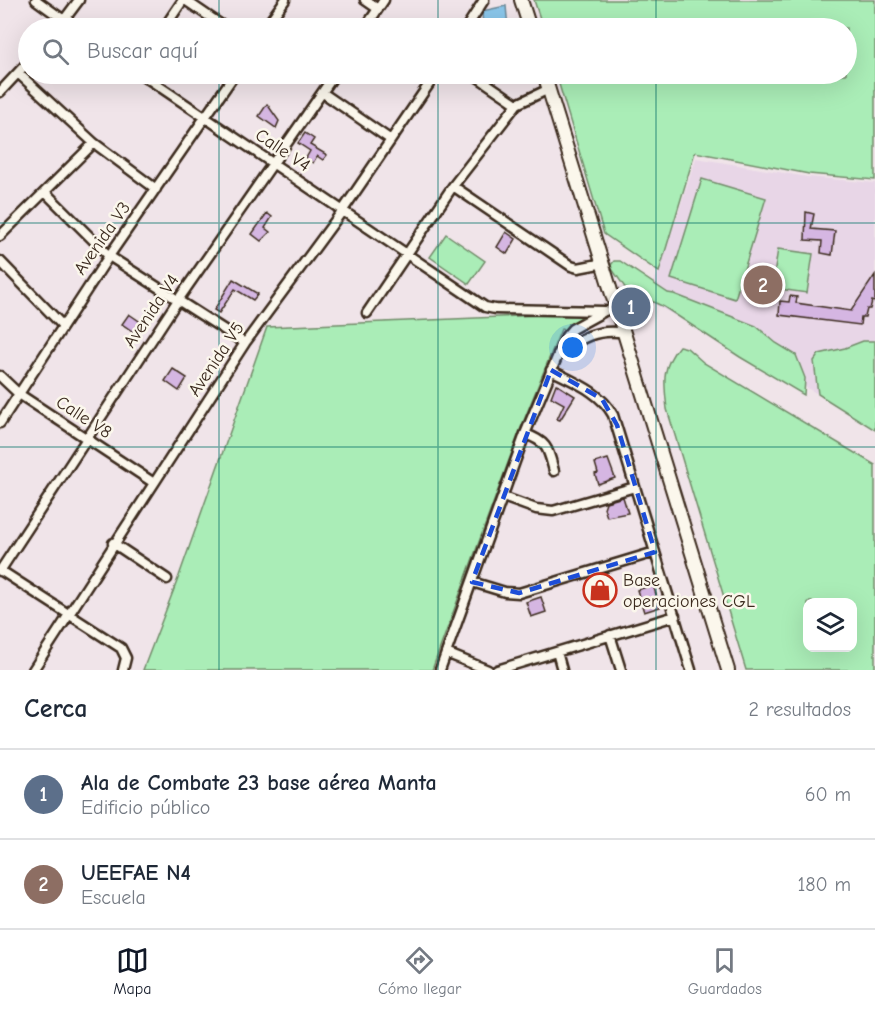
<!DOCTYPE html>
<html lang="es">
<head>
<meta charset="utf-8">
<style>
  body { margin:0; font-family:"Comic Neue",sans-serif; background:#f6f6f7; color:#1f2937 }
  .controls { position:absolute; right:18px; bottom:18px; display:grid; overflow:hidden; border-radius:12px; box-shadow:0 6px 24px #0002 }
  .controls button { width:54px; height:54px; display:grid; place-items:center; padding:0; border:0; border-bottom:2px solid #e0e1e3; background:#fff; color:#1f2937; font:30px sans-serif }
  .you { position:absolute; left:573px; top:348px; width:21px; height:21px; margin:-15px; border:4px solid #fff; border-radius:50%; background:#1a73e8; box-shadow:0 0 0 9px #1a73e833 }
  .badge { display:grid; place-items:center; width:39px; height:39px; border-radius:50%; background:#111827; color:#fff; font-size:20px; font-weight:700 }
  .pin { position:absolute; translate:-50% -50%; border:3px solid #fff; box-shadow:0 2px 6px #0006 }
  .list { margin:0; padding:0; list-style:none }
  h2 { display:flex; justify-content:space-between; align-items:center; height:78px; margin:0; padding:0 24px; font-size:26px }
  h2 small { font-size:20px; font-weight:400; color:#747a83 }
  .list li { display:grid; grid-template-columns:39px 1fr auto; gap:18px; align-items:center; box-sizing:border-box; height:90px; padding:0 24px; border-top:2px solid #e0e1e3 }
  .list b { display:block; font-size:22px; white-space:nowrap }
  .list p { margin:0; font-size:20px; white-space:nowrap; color:#747a83 }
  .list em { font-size:20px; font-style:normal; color:#747a83 }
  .icon { flex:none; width:33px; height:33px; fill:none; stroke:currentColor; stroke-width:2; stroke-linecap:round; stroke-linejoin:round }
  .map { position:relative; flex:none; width:875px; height:670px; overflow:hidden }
  .search { position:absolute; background:#fff; box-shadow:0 6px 24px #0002; left:18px; right:18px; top:18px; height:66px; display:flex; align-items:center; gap:15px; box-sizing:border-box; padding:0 21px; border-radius:33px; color:#747a83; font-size:22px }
  .sheet { height:258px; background:#fff }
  nav { display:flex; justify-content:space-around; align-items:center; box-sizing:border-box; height:84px; border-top:2px solid #e0e1e3; background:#fff; font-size:16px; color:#747a83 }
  nav a { display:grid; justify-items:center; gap:3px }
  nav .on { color:#111827 }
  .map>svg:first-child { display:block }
  .built { fill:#e8d6e7 }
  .green { fill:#aaedb7; stroke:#728c6a; stroke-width:1.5; fill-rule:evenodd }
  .water { fill:#8ac6ea; stroke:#6a8898; stroke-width:1.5 }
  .building { fill:#d5b6e2; stroke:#3b2a1e; stroke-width:1.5 }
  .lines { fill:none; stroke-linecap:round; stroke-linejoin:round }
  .street-casing { stroke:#3b2a1e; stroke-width:13 }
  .secondary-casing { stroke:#3b2a1e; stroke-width:16 }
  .street { stroke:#fbf7ec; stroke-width:8 }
  .secondary { stroke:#fbf7ec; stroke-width:12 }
  .marked { fill:none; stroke:#1d4ed8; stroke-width:4.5; stroke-dasharray:12 8; stroke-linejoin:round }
  .grid { fill:none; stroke:#0f766e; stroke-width:1.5; stroke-opacity:0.55 }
  .labels { text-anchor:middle; stroke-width:5; stroke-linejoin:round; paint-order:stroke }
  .street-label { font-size:18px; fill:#3b2a1e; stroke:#fbf7ec }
  .poi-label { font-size:18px; fill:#3b2a1e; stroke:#fbf7ec; text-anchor:start }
</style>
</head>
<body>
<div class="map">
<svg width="875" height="670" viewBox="0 0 875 670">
  <rect width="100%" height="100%" fill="#f0e4e9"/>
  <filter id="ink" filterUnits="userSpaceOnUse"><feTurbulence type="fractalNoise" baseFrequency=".0167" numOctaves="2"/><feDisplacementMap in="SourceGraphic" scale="12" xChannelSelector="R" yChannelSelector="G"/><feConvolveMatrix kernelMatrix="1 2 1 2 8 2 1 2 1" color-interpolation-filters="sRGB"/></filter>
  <g filter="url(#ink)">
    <path class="built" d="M696,158l111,19 68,6v247l-57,-36 -175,-96 16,-26z"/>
    <path class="green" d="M534,0h341v180l-66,-6 -114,-22 -36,120 -55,-38 -48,-160h290v-46h-303z
      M702,179l64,19 -31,101 -64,-20z
      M446,234l39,27 -16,23 -39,-27z
      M778,249l35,5 -6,39 -35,-5z
      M614,261h6l48,32 6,1 82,32 20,17 20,12 9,23 -1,17 -64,-38 -76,-50 -38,-18 -14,-20 -1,-4z
      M566,314l24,1 -24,15 -5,-1 -41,101 -88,240h-289l36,-94 88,-249z
      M863,341h12v89l-57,-36 -4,-33 5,-7 26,-6z
      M679,346l8,2 17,15 171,102v205h-129l-79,-261c-3,-27 -6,-41 12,-63zM808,602h44v46h-44z"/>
    <path class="water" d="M506,6l2,22h-25l-1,-17z"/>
    <path class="building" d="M267,104l12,17 -3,7 -17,-12z
      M305,133l9,6 -4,6 17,10 -4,5 -6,-4 -4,7 -7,-5 4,-7 -12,-8z
      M806,212l8,2 -3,15 24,2 -3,24 -11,-2 1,-12 -17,-1z
      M267,213l5,4 -7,11 5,4 -9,9 -9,-7z
      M506,232l10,7 -9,15 -10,-7z
      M875,275v27l-3,-1 -2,8h-3l-2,8h-4l-1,8 -81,-10 1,-14 9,1 1,-6 7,1 -1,6 55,8z
      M233,279l25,15 -5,6 -18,-11 -16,24 -5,-3z
      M129,314l13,9 -7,10 -13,-9z
      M173,369l14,9 -8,13 -14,-10z
      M556,384l19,12 -15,24 -3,-1 7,-15 -13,-7z
      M608,459l7,19 -17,6 -3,-10 3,-1 -3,-10z
      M623,497l5,16 -21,4 -3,-9 2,-6z
      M603,580v2l4,-1 4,12 -10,3 1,5 -6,2 -6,-19z
      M653,585l7,22 -16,5 -7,-22z
      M541,597l5,15 -15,5 -5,-15z"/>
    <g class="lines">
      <defs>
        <path id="street" d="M36,0l39,28
          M185,0l41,28
          M365,0l13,9
          M58,28l21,-28
          M164,28l19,-28
          M265,28l20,-28
          M365,28l19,-28
          M466,28l18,-28
          M18,73l76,70 62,46
          M141,74l344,233 10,2 110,2
          M473,74l44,30
          M0,92l28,-30
          M323,93l68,47
          M453,186l118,80 7,2 26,-5
          M45,192l64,64 136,87
          M0,236l94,-93
          M0,261l63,65
          M367,313l86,-127 64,-82 32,-15
          M558,354c23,-16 39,-26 67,-21
          M551,370c23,12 50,22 62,45l78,255
          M0,376l19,18 135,89
          M0,423l109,-167 126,-182
          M525,434c23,8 23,15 29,37
          M503,497l33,12 17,2 82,-24
          M113,543l54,36
          M0,570l121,78 5,10 -3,12
          M0,571l178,-271 157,-226
          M472,582l33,10 14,1 136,-41
          M610,635l11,35
          M557,652l5,18
          M446,653l42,17
          M33,670l212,-327 98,-133 93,-136
          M440,670l85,-236 33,-79 8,-19 6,-7 31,-17
          M497,670l178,-54"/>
        <path id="secondary" d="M521,0l9,28
          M544,74l184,596"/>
      </defs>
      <use href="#street" class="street-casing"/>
      <use href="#secondary" class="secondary-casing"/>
      <use href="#street" class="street"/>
      <use href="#secondary" class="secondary"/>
    </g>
  </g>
  <path class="marked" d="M551,370l51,29 15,26 38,127 -136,41 -47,-11z"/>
  <path class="grid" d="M219,0v28M438,0v28M656,0v28M219,74v596M438,74v596M656,74v596M0,223h875M0,447h875"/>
  <defs>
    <symbol id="shop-ring" viewBox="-11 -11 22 22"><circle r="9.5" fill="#fbf7ec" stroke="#c8321e" stroke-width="1.5"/><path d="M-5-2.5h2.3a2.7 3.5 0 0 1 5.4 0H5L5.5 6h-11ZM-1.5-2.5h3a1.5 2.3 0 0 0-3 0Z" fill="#c8321e"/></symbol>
  </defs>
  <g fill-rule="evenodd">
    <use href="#shop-ring" x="581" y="571" width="38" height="38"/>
  </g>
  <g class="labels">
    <g class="street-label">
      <text transform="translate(283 150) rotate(34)" y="6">Calle V4</text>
      <text transform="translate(102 238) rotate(-55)" y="6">Avenida V3</text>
      <text transform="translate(151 311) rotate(-56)" y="6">Avenida V4</text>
      <text transform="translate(216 359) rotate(-56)" y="6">Avenida V5</text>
      <text transform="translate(84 417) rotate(33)" y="6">Calle V8</text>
    </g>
    <g class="poi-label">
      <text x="623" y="586">Base<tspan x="623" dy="21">operaciones CGL</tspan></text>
    </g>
  </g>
</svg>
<div class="controls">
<button><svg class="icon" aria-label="layers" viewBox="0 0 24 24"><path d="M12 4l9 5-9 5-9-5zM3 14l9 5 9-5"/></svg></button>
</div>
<div class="you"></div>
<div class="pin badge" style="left:631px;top:307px;background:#5c6f8a">1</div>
<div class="pin badge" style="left:763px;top:285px;background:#8d6e63">2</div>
<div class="search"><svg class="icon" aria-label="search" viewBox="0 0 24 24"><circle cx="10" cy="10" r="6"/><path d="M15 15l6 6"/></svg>Buscar aquí</div>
</div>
<section class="sheet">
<h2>Cerca<small>2 resultados</small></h2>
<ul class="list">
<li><span class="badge" style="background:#5c6f8a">1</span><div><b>Ala de Combate 23 base aérea Manta</b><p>Edificio público</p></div><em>60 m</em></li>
<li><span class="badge" style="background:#8d6e63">2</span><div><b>UEEFAE N4</b><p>Escuela</p></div><em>180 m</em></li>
</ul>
</section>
<nav>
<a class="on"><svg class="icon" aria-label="map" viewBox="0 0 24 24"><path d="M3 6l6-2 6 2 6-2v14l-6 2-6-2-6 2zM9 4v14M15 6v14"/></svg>Mapa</a>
<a><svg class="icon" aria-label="directions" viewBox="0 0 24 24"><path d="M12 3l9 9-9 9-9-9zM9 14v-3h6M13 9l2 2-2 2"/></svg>Cómo llegar</a>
<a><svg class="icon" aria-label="saved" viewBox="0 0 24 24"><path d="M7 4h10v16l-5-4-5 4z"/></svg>Guardados</a>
</nav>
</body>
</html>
